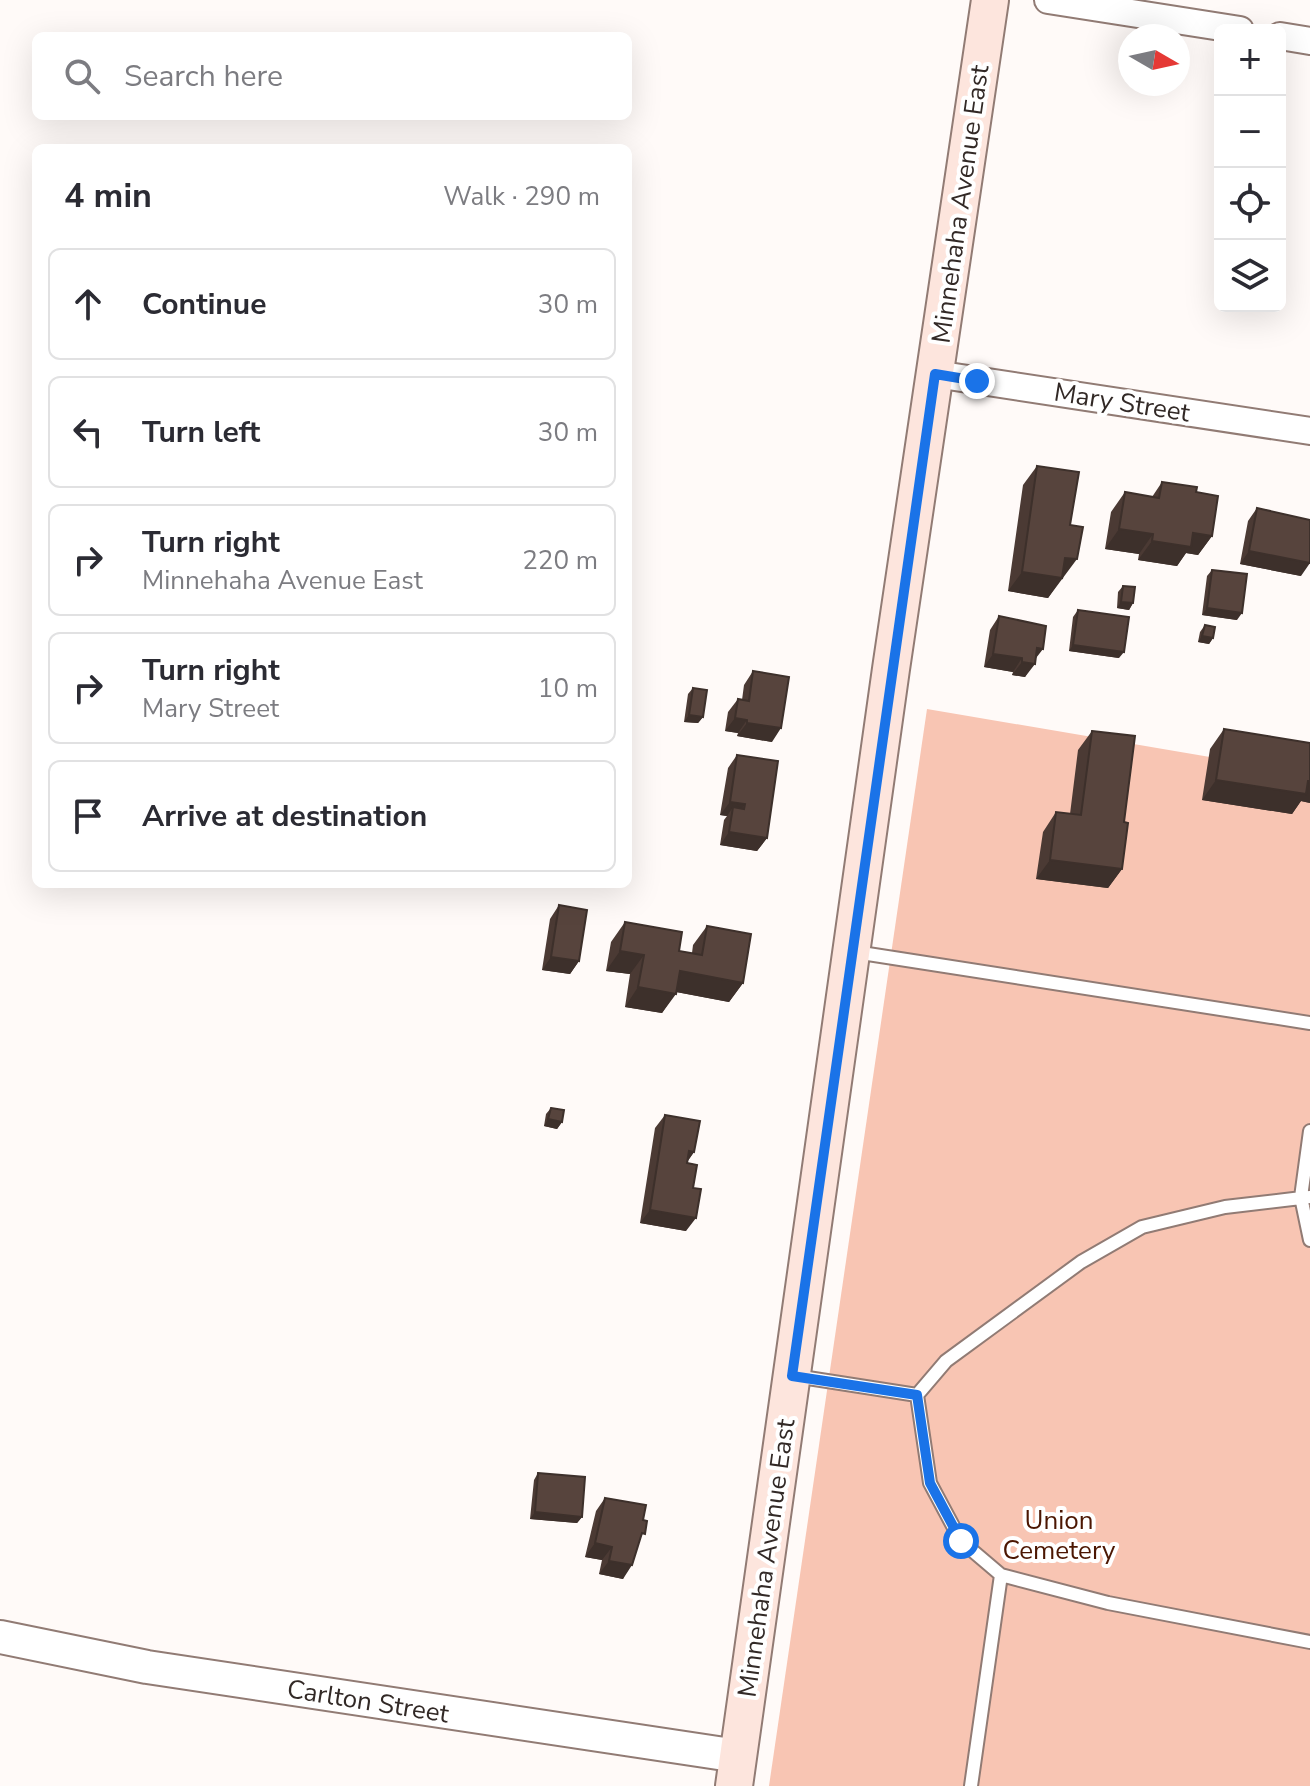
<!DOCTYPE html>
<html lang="en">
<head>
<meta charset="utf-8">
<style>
  body { margin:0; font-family:"Nunito Sans",sans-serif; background:#f2f2f3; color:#2b2b33 }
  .controls { position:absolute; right:24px; top:24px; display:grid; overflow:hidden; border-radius:12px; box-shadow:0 8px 32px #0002 }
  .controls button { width:72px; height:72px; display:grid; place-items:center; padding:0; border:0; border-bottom:2px solid #e1e1e2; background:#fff; color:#2b2b33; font:40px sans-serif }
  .compass { position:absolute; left:1118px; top:24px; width:72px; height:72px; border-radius:50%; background:#fff; box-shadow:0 8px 32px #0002; rotate:99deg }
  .stop { position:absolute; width:24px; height:24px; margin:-18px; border:6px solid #1a73e8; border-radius:50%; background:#fff }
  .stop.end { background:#1a73e8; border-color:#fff; box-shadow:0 2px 8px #0008 }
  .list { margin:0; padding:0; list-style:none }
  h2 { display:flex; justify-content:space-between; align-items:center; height:104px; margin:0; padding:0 32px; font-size:34px }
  h2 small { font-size:26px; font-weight:400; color:#7c7c81 }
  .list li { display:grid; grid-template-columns:52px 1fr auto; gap:24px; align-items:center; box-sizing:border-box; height:112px; margin:0 16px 16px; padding:0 16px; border:2px solid #e1e1e2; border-radius:12px }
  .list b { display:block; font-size:30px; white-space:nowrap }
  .list p { margin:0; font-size:26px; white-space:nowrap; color:#7c7c81 }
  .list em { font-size:26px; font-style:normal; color:#7c7c81 }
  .icon { flex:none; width:44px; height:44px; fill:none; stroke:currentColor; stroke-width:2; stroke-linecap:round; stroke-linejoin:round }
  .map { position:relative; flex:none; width:1310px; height:1786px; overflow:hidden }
  .search { position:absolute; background:#fff; box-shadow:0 8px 32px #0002; left:32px; top:32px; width:600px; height:88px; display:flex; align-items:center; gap:20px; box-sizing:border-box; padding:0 28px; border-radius:12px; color:#7c7c81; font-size:30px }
  .panel { position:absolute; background:#fff; box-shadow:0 8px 32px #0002; left:32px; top:144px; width:600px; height:744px; border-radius:12px }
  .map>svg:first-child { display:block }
  .green { fill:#f8c5b3 }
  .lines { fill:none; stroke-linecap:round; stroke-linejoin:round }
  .service-casing { stroke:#917b74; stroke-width:16 }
  .minor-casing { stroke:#917b74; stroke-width:30 }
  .tertiary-casing { stroke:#917b74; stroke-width:36 }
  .secondary-casing { stroke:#917b74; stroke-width:40 }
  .service { stroke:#fff; stroke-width:12 }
  .minor { stroke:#fff; stroke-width:26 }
  .tertiary { stroke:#fff; stroke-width:32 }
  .secondary { stroke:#fde5dd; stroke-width:36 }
  .wall { fill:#4b3a34 }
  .shaded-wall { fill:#3d302b }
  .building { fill:#57443d; stroke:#3d302b; stroke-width:2 }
  .route { stroke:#1a73e8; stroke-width:10 }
  .labels { text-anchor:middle; stroke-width:8; stroke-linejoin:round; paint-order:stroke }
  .street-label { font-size:26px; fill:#322926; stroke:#fff }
  .park-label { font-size:26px; fill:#4b1602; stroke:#fff }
</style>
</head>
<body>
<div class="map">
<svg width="1310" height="1786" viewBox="0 0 1310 1786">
  <rect width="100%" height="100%" fill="#fffaf8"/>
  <path class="green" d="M927,709l383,65v1012h-541z"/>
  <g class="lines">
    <defs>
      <path id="service" d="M855,952l455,71
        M1310,1131l-9,66 9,43
        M1310,1197l-85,10 -83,20 -61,35 -135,99 -29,34 13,88 31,58 40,34 107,28 202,39
        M795,1376l122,19
        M971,1786l30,-211"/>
      <path id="minor" d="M1048,0l192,30
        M1280,36l30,5
        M935,374l375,57"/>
      <path id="tertiary" d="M0,1637l147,30 591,89"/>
      <path id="secondary" d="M734,1786l157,-1117 99,-669"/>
    </defs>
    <use href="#service" class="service-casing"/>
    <use href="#minor" class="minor-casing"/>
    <use href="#tertiary" class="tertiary-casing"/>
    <use href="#secondary" class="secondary-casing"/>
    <use href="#service" class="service"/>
    <use href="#minor" class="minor"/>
    <use href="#tertiary" class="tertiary"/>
    <use href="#secondary" class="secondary"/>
  </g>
  <path class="wall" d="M1037,466l33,59 -7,54h-2l-13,19 -40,-7 15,-106z
    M1162,482l34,10 16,44 -14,19 -12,-2 -9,13 -39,-6 1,-6 -34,-5 6,-37 14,-20 27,5z
    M1257,508l44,68 -61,-12 8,-43z
    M1212,570l25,50 -35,-5 5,-39z
    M1123,586l10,17 -4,7 -12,-2 1,-16z
    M1078,610l41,48 -50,-7 4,-34z
    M999,616l36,43 -10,18 -13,-2 1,-3 -29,-5 6,-37z
    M1205,625l8,13 -4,6 -11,-2 2,-10z
    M753,671l19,71 -35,-6 1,-3 -13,-2 3,-19 10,-13 4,1 2,-15z
    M693,688l10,29 -5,6 -14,-1 4,-28z
    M1224,729l86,14v60l-9,-2 -9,13 -90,-14 8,-51z
    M1092,731l32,91 -2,47 -14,19 -72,-9 7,-47 13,-20 14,2 8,-64z
    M737,755l30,83 -10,13 -37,-6 4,-25 3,-4 -7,-1 8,-47z
    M559,905l20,56 -9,13 -28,-4 8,-51z
    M625,922l54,29 13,2 1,-8 14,-19 36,57 -14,19 -53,-10 -14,21 -37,-6 5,-33 -24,-3 5,-29z
    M551,1108l11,14 -5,7 -13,-3 2,-12z
    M665,1115l29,37 -7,10 6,26 -7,43 -46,-8 15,-95z
    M538,1473l44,44 -5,6 -47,-4 4,-39z
    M605,1498l34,43 -16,38 -24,-5 3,-14 -17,-3 11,-46z"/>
  <path class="shaded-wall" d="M1119,529l34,5 -14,20 -34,-5z
    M1193,533l19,3 -14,19 -12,-2 -9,13 -39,-6 14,-19z
    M1249,551l61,12 -9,13 -61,-12z
    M1065,558l12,1 -29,39 -40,-7 14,-19z
    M1121,602l12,1 -4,7 -12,-2z
    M1207,608l35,5 -5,7 -35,-5z
    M1202,636l11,2 -4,6 -11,-2z
    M1073,645l51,7 -5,6 -50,-7z
    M1037,648l6,1 -10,13z
    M993,654l29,4 -9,14 -29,-5z
    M1022,662l13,2 -10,13 -13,-2z
    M689,715l14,2 -5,6 -14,-1z
    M735,718l12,2 -9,13 -13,-2z
    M747,723l34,5 -9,14 -35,-6z
    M1216,780l94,1v22l-9,-2 -9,13 -90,-14z
    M730,802l15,2 -9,14 -3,-11 -6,9 -7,-1z
    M729,832l38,6 -10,13 -37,-6z
    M1050,860l72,9 -14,19 -72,-9z
    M620,951l24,4 -14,19 -24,-3z
    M551,957l28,4 -9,13 -28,-4z
    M680,971l63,12 -14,19 -63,-12z
    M638,987l38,7 -14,19 -37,-6z
    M548,1119l14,3 -5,7 -13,-3z
    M689,1151l5,1 -9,13z
    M650,1210l46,8 -10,13 -46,-8z
    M535,1512l47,5 -5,6 -47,-4z
    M595,1543l17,4 -10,13 -17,-3z
    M609,1561l23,4 -9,14 -24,-5z"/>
  <path class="building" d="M1037,466l42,6 -9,53 13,2 -6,32 -12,-1 -3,20 -40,-6z
    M1162,482l35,5 -1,5 22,4 -6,40 -19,-3 -2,14 -39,-6 1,-7 -34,-5 6,-37 34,6z
    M1257,508l53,12v43l-61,-12z
    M1212,570l35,4 -5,39 -35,-5z
    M1123,586l12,1 -2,16 -12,-1z
    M1078,610l51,7 -5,35 -51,-7z
    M999,616l47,10 -3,23 -6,-1 -2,16 -13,-2v-4l-29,-4z
    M1205,625l10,2 -2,11 -11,-2z
    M753,671l36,6 -8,51 -34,-5v-3l-12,-2 3,-19 11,2z
    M693,688l14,2 -4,27 -14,-2z
    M1224,729l86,14v38h-2l-2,13 -90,-14z
    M1092,731l43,5 -11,86 4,1 -6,46 -72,-9 6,-48 25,3z
    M737,755l41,6 -11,77 -38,-6 4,-25 11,2 1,-5 -15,-2z
    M559,905l28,5 -8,51 -28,-4z
    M625,922l57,10 -3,19 23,4 5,-29 44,8 -8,49 -63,-12 -4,23 -38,-7 6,-32 -24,-4z
    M551,1108l13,2 -2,12 -14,-3z
    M665,1115l35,6 -6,31 -5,-1 -2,12 10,2 -4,23 8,1 -5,29 -46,-8z
    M538,1473l47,4 -3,40 -47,-5z
    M605,1498l41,7 -3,15 4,1 -2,13 -3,-1 -10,32 -23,-4 3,-14 -17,-4z"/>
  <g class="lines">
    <path class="route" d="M961,1541l-31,-58 -13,-88 -125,-19 143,-1002 42,7"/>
  </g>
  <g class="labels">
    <g class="street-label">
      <text transform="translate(960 204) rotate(-82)" y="9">Minnehaha Avenue East</text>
      <text transform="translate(1122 402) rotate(9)" y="9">Mary Street</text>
      <text transform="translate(766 1558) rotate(-82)" y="9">Minnehaha Avenue East</text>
      <text transform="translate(368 1701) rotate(9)" y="9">Carlton Street</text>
    </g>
    <g class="park-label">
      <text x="1059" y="1529">Union<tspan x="1059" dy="30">Cemetery</tspan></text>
    </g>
  </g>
</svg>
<div class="controls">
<button>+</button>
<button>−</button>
<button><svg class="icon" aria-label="locate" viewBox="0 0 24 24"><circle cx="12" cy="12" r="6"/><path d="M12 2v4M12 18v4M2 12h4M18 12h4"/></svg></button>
<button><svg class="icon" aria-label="layers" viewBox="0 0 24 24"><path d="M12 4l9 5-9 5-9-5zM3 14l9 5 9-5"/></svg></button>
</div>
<svg class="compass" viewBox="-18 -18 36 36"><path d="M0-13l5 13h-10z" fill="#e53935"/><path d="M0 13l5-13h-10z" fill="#7c7c81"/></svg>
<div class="stop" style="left:961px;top:1541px"></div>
<div class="stop end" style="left:977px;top:381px"></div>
<div class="search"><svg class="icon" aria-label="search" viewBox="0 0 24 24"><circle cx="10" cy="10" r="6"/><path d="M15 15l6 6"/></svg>Search here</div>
<section class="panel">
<h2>4 min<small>Walk · 290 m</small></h2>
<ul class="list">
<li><svg class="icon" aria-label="ahead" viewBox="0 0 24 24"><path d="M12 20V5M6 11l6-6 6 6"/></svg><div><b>Continue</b></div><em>30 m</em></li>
<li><svg class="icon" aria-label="left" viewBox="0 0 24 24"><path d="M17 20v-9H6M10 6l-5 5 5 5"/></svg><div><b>Turn left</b></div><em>30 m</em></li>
<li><svg class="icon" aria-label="right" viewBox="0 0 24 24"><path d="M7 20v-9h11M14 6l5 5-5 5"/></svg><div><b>Turn right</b><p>Minnehaha Avenue East</p></div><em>220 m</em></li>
<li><svg class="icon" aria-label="right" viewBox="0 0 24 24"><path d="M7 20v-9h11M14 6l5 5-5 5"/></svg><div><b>Turn right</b><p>Mary Street</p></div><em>10 m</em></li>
<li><svg class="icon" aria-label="arrive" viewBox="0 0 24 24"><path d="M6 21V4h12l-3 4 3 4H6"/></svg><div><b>Arrive at destination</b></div></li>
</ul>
</section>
</div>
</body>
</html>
